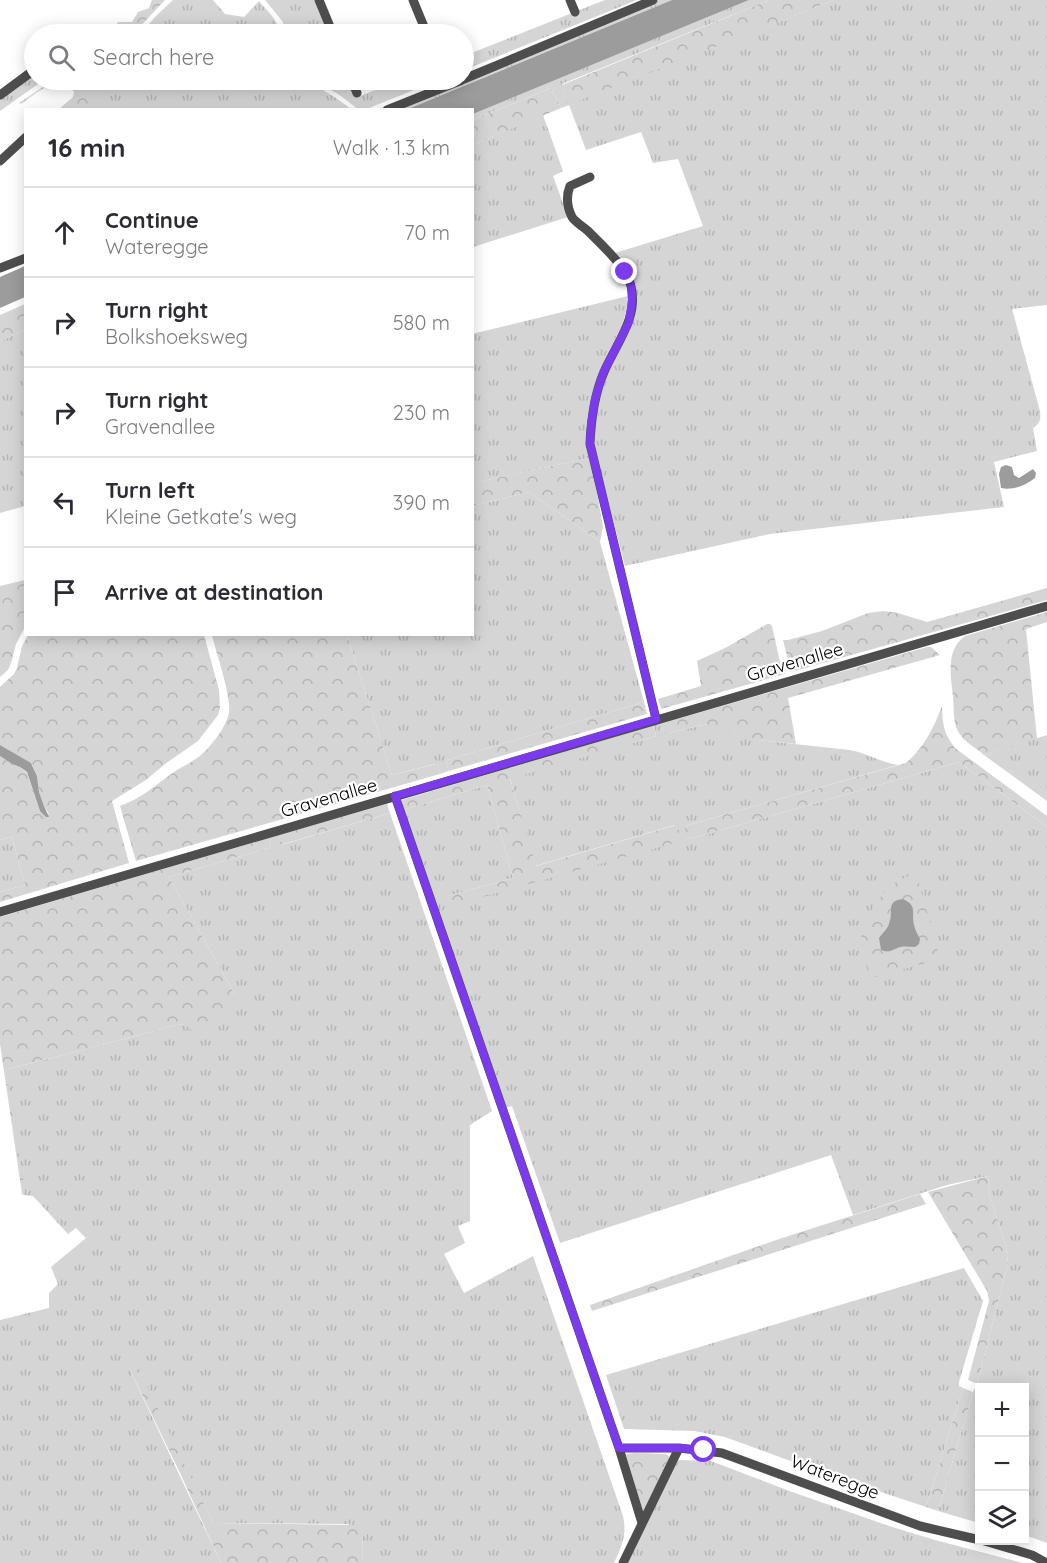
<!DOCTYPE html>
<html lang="en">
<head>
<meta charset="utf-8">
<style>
  body { margin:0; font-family:Quicksand,sans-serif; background:#f2f2f3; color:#2b2b33 }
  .controls { position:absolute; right:18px; bottom:18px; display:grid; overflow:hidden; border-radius:0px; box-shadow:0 3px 15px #0003 }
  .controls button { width:54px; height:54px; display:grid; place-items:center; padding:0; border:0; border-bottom:2px solid #e1e1e2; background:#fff; color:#2b2b33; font:30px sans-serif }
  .stop { position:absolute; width:18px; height:18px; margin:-14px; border:4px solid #7c3aed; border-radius:50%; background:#fff }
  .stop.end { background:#7c3aed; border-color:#fff; box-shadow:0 2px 6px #0008 }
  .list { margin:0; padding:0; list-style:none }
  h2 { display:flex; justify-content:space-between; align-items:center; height:78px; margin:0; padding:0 24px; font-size:26px }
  h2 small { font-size:20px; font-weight:400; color:#7c7c81 }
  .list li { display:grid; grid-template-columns:39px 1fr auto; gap:18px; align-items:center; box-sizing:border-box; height:90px; padding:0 24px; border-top:2px solid #e1e1e2 }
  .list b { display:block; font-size:22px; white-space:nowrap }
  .list p { margin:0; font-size:20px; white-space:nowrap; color:#7c7c81 }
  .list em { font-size:20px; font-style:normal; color:#7c7c81 }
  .icon { flex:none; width:33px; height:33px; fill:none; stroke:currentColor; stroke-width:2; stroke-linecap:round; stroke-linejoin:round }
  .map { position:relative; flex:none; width:1047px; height:1563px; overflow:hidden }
  .search { position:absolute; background:#fff; box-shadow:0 3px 15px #0003; left:24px; top:24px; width:450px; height:66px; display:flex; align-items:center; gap:15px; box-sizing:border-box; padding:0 21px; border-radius:33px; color:#7c7c81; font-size:22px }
  .panel { position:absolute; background:#fff; box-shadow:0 3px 15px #0003; left:24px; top:108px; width:450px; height:528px; border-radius:0px }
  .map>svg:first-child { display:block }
  .grass { fill:url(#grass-tufts) }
  .forest { fill:url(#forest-crowns); fill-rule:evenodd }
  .water { fill:#9c9c9c }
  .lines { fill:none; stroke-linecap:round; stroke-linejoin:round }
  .street { stroke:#4e4e4e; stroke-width:9 }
  .route { stroke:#7c3aed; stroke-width:8 }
  .labels { text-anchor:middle; stroke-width:4.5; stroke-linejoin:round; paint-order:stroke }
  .street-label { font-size:18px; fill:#000; stroke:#fff }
</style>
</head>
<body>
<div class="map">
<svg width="1047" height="1563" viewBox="0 0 1047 1563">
  <defs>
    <pattern id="grass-tufts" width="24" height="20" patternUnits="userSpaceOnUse" patternTransform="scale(1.5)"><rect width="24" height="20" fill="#d5d5d5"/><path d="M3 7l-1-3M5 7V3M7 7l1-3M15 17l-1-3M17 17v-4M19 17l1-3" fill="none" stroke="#b5b5b5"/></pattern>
    <pattern id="forest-crowns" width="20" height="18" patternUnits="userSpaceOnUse" patternTransform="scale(1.5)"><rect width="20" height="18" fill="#d5d5d5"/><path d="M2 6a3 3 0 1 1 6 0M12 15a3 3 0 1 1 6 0" fill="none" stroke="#b5b5b5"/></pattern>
  </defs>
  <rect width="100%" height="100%" fill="#fff"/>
  <path class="grass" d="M173,0h40l12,14 19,3 15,-16c8,10 22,21 19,33h-138l17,-19z
    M265,0h50l13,34h-45v-12z
    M605,0h32l-173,70v-14z
    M659,0h13l-264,109 -13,1z
    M749,0h20l-207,84 6,20 266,-104h213v305l-35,4 28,102c1,9 0,12 -7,17l4,23 -43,11 10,45 -234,27 -145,32 -30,-116 -1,-21 5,-29 7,-23 29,-72 -20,-52 88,-27 -25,-67 -25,4 -12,-31 -55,18 -17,-45 -8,3 -10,-20 -78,32v-6z
    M34,74v6h9l-2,2 -41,29v-13z
    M94,80h213l29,18 15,11h-259z
    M312,80h34l5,12 6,5 45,-17h37l-75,30 -6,-1 -20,-15z
    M543,115l20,56 -10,5 15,41 -95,30v-102z
    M628,296c0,24 -14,44 -24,65 -13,30 -22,65 -15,97l-116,25 -1,-149z
    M25,330v176l-25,7v-172z
    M529,492l71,50 44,160 -197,58 -1,2 3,9 -9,3 -3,-9 -2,-1 -43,11 -45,-140 125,-1 1,-128z
    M660,724l4,10 43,-10 50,16 93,10c16,3 31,12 48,15l-213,61 5,13 269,-77 88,65v716l-22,-8 -1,-147h-44l-1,135 -41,-12 35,-119 4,-8 31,-121 -2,-16 -16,-51 -2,-20 -41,9 -94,30 -22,-60 -271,88 -48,-137 -7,2 -102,-298 84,-25 26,93 -65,18 80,-13 152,-42 -5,-16 -140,41 -25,-88 146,-42 -2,-11z
    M1047,735v66l-63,-46z
    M390,813l102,298 -22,14v96l-12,5 7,17 -21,11 20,39 69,-37 90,260c4,19 -1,30 -9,47h-252l1,-31 -15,-8 -135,-1 -27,-54 -58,-103 93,197h-221v-243l49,-12v-15l9,-9 -7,-17 35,-29 -10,-10 -8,6 -35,-38 -9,-1 -19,-125 176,-46 6,1 5,5 43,-35 -66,-118 100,-29 2,-3 -2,-7 10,-3 2,10z
    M12,837l13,48 -25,7v-52z
    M964,1268l19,33 -24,81v4l4,2 -37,119 -114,-38 -87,-32 -31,-6 -70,-2 -18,-54z
    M679,1460l32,1 84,32 94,33 46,14 88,23h-396l47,-96z"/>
  <path class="forest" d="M152,0h13l-32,34h-14l-3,-9 2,-3h14l6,-10 11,-4z
    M769,0h65l-266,105 -6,-20z
    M60,80h44l-1,6 -9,11 1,12h-14l-5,-1 -4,1h-13l14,-12 1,-5c-16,-21 -38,2 -53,12l-2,-1 30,-20z
    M551,88l10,20 -88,37v-25z
    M25,304v26l-25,11v-26z
    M589,458l6,22 8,47 -3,15 -71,-50 -56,14 -1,-23z
    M25,580v47l-9,17 -5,19 -3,7 -8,7v-91z
    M1047,588v12l-256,72 -8,-32h5l34,-9 46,-18 15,-2 15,2 29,9z
    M1047,612v10l-21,7 11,110 -53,16c-9,-8 -22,-14 -27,-26 -4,-9 -3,-22 -4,-32 -2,-20 -8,-47 12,-61z
    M767,624h3l2,2 8,36 5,12 -124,35 -3,-10 43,-13 -4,-25 30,-14z
    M28,635h176l15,55 1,18 -2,7 -20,26 -33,23 -19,16 -34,21 17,62 -129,39v-10l25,-7 -13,-48 -12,3v-84l12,8 8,3 7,6 13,38 9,3 -5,-8 -5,-14 -2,-16 -5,-12 -32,-19v-58l14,-13 3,-6 5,-22z
    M212,635h135l45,140 44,-11 1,1 3,9 -304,87 -16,-55c20,-7 35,-20 51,-32 10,-7 22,-12 31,-20 10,-9 26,-29 27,-43 2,-16 -13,-58 -17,-76z
    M927,647h4l9,8 -152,43 8,46 -39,-4 -46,-11 -4,-5 -43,10 -4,-10z
    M644,702l3,12 -198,57 -3,-9 1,-2z
    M942,706c1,19 1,26 13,42l92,68v11l-88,-65 -269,77 -5,-10v-3l221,-63c18,-15 28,-36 36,-57z
    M654,725l2,11 -146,43 26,87 140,-41 5,10v6l-230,65 -3,-10 65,-18 -26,-93 -84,25 -1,-10z
    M387,804l3,9 -110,32 -1,-10z
    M269,838l2,7 -2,3 -100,29 66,118v7c-7,8 -30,32 -41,29 -5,-2 -6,-6 -13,-7l-176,46 20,121 -1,4 -2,-1 -22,-150v-127z
    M909,876h8l23,83 -69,19c-3,-11 -9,-24 -10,-36 -1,-17 18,-47 31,-57 5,-4 11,-7 17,-9zM903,899c14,6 8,14 11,26 1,5 4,10 6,14l-5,8 -10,-1 -13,5 -4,-26 9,-25z
    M988,1176l2,20 16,51 2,16 -31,121 -9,-4 21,-79 -2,-10 -59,-99z
    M920,1194l6,10 -334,107 -2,-6 189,-66z
    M136,1363l77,160 141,2 6,3 3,4 -1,31h-141l-41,-90 -52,-107z
    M963,1388l10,4 -35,119 -12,-4z
    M635,1453l31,1 4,3 -26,55 -2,-3 -16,-55z"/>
  <path class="water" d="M672,0h77l-276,114 -1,-4 -64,-1z
    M25,266v31l-25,11v-31z
    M1006,465l6,2 2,8 5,3 14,-9 3,4 -1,5c-9,7 -22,13 -34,10l-2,-14 2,-7z
    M0,745l31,18 6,13 2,16 5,14 5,11h-3l-6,-6 -13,-39 -7,-5 -8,-3 -12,-8z
    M903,899c15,7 8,13 11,26 1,5 4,10 6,14l-1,5 -4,3c-5,0 -10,-1 -15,0 -8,3 -11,6 -19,3l-2,-12c4,-5 10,-11 11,-17 3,-11 -4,-20 13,-22z"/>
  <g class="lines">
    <path class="street" d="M319,0l14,34
      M413,0l14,34
      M570,0l5,12
      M464,79l189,-79
      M351,80l6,13
      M0,95l34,-25
      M387,110l75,-30
      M0,161l26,-24
      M590,177l-20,9c-4,10 -3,21 2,31 4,6 12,10 17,15 14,14 38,36 42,54 8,32 -16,59 -27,86 -10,23 -13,48 -14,72l66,275
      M0,268l26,-10
      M395,796l224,652 23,75
      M0,912l1047,-306
      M619,1448h60l43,5 198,73 60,14
      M981,1540l51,15 15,8
      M623,1563l56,-115"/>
  </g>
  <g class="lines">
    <path class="route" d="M625,272l6,14 1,14 -3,22 -26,51 -8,26 -4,25 -1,20 66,275 -261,77 224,652h60l25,2"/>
  </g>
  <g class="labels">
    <g class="street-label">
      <text transform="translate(795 662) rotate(-16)" y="6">Gravenallee</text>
      <text transform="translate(329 798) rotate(-16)" y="6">Gravenallee</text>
      <text transform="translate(835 1477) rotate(21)" y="6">Wateregge</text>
    </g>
  </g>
</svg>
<div class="controls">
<button>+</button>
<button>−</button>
<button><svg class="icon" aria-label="layers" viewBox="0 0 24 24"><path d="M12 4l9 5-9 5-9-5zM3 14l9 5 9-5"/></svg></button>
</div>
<div class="stop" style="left:704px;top:1450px"></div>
<div class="stop end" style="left:625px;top:272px"></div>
<div class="search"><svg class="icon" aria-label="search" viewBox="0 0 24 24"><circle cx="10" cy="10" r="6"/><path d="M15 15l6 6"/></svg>Search here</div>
<section class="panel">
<h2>16 min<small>Walk · 1.3 km</small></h2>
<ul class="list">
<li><svg class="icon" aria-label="ahead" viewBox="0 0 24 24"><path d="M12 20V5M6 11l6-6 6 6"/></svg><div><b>Continue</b><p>Wateregge</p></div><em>70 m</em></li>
<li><svg class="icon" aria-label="right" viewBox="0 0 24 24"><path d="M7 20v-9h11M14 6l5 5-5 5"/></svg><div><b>Turn right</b><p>Bolkshoeksweg</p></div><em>580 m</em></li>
<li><svg class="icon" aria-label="right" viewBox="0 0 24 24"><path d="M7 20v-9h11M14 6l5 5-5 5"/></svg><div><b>Turn right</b><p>Gravenallee</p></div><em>230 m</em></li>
<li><svg class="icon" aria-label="left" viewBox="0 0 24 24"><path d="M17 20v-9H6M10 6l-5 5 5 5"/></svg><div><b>Turn left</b><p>Kleine Getkate's weg</p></div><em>390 m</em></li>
<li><svg class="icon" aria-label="arrive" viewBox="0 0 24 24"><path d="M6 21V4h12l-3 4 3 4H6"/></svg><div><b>Arrive at destination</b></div></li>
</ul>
</section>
</div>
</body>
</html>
